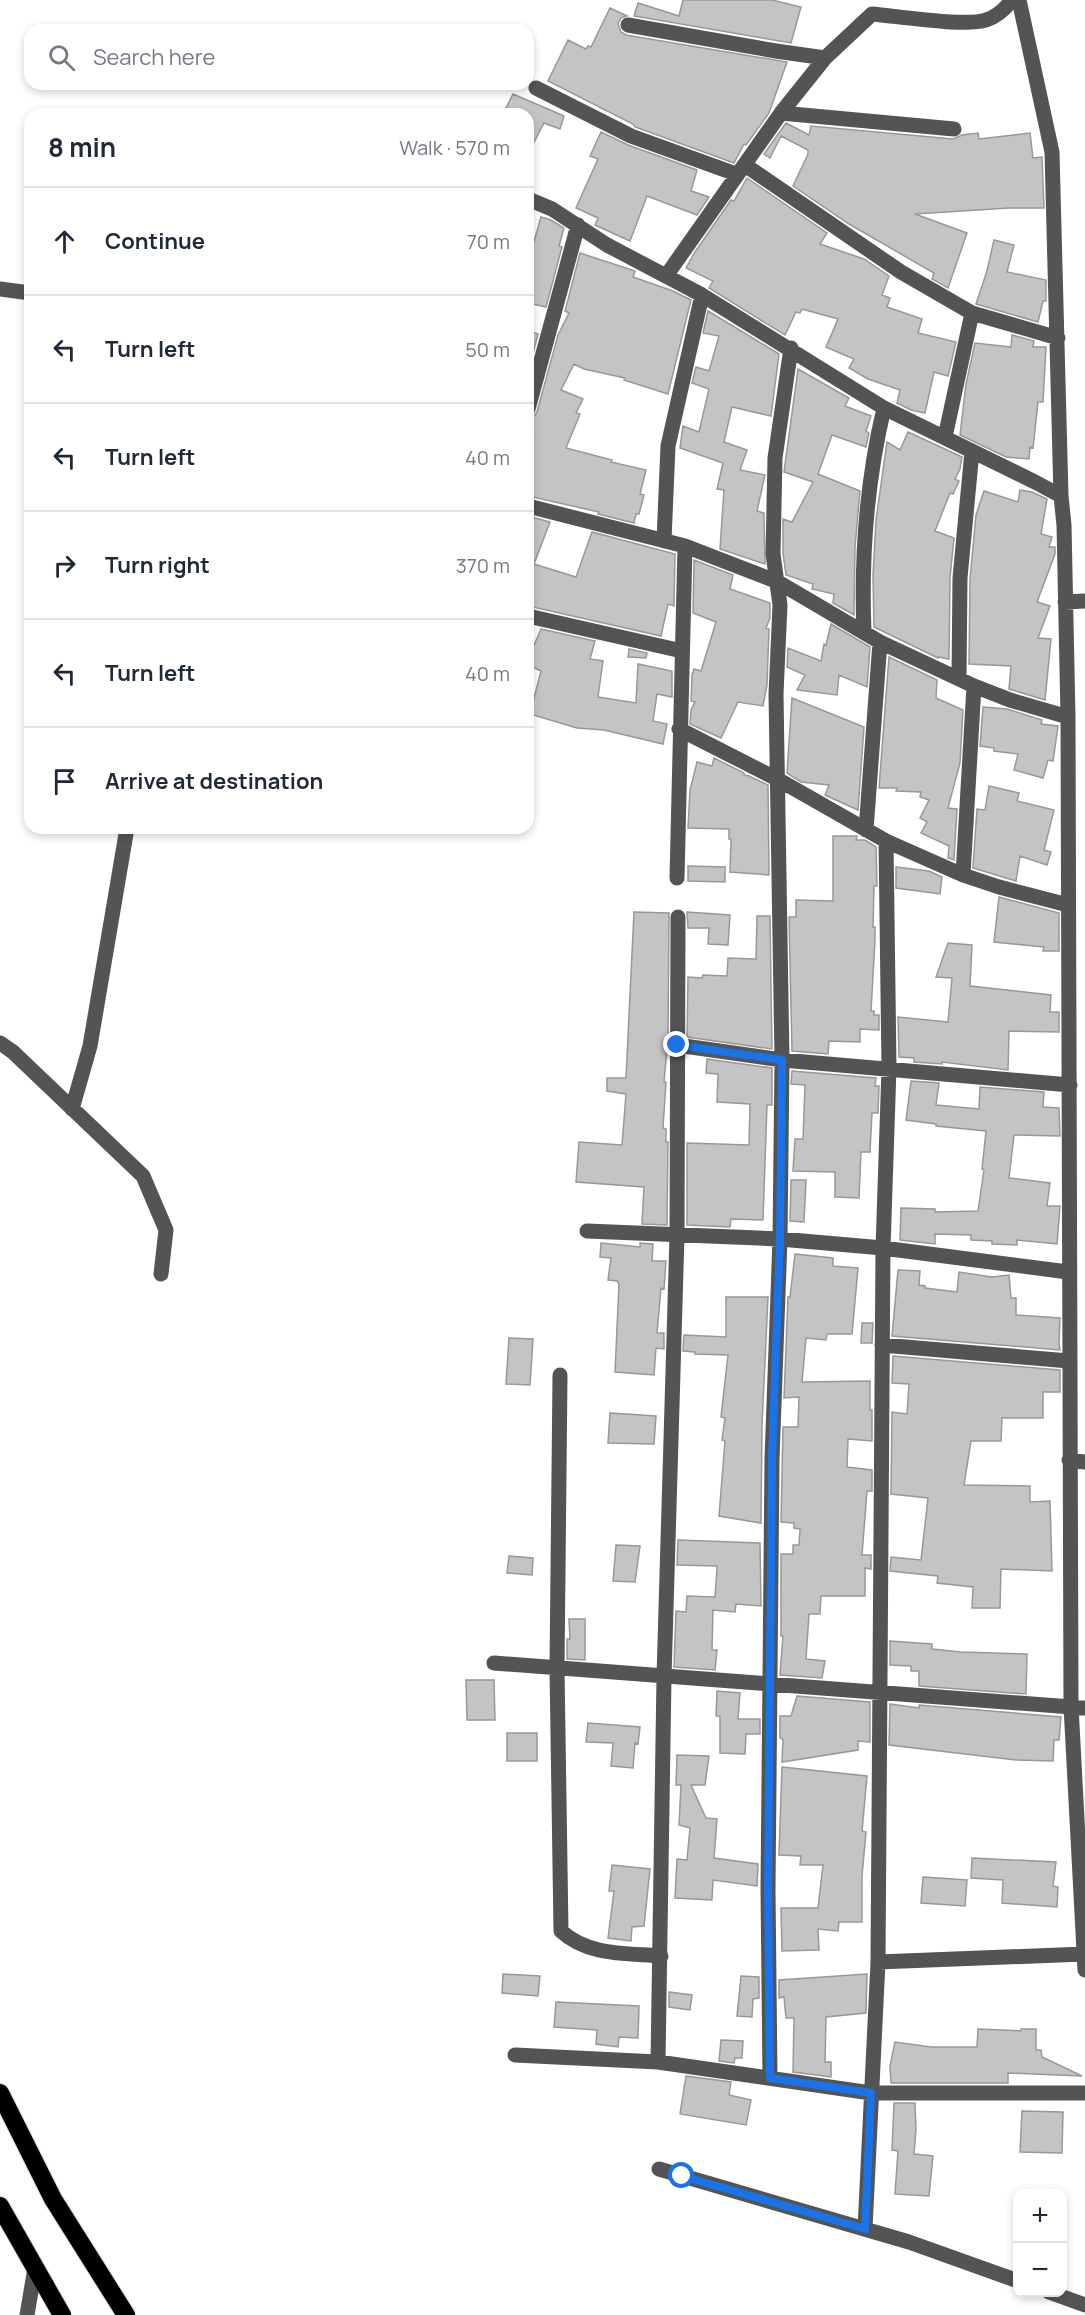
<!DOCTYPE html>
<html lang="en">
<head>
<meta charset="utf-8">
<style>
  body { margin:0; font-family:Manrope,sans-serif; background:#f2f2f3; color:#1f2937 }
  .controls { position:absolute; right:18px; bottom:18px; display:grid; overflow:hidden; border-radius:12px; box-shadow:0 3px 9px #0003 }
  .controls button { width:54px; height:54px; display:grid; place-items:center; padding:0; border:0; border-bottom:2px solid #e0e1e3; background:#fff; color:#1f2937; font:30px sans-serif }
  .stop { position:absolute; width:18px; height:18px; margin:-14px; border:4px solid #1a73e8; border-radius:50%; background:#fff }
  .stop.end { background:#1a73e8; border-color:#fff; box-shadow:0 2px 6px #0008 }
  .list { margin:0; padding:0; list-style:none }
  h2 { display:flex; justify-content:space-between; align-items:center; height:78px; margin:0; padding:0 24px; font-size:26px }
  h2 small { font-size:20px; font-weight:400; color:#747a83 }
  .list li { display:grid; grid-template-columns:39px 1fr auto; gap:18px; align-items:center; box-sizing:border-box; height:108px; padding:0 24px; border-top:2px solid #e0e1e3 }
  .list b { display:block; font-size:22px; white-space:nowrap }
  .list em { font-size:20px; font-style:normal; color:#747a83 }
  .icon { flex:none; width:33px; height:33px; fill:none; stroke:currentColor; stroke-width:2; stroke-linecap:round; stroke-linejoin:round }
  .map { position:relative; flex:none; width:1085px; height:2315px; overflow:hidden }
  .search { position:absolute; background:#fff; box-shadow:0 3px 9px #0003; left:24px; top:24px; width:510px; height:66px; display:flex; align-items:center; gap:15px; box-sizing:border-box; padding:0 21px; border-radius:18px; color:#747a83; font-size:22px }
  .panel { position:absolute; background:#fff; box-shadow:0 3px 9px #0003; left:24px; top:108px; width:510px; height:726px; border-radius:18px }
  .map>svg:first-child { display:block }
  .building { fill:#c4c4c4; stroke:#989898; stroke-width:1.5 }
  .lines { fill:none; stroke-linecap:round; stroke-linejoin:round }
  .highway-casing { stroke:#dbdbdb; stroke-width:20 }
  .minor { stroke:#545454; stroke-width:15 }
  .highway { stroke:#000; stroke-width:18 }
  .route { stroke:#1a73e8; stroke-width:8 }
</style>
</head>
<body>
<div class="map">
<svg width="1085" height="2315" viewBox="0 0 1085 2315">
  <rect width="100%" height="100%" fill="#fff"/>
  <path class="building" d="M683,0h89l29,7 -10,36 -157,-27 4,-13 41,13z
    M610,8l17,8 -6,2 -3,6 3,8 5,3 161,27 -18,51 -23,32 -2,-1 -10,19 -99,-36 -2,-3 -85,-43 20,-41 18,9 2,-3 3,1z
    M513,94l51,22 -4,13 -16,-6 -16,31v-40h-25z
    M786,123l23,12 2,-9 142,13 9,-4 16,-2 1,6 51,-6 3,25 9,-1 2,51h-35l-94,6 52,19 -19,55 -16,-9 2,-6 -85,-49 -56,-38 15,-32v-4l-27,-14 -11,22 -6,-4z
    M601,132l27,13 69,25 -6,21 18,6 -12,18 -50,-19 -17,45 -35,-16 3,-7 -22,-10 22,-49 -8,-3z
    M747,178l80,55 -7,11 44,15 25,17 -7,19 8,3 -3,9 35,12 -4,14 38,9 -8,34 -14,-4 -9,41 -14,-3 -14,-7 3,-13 -32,-11 -19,-11 5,-9 -28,-12 12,-28 -36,-10 -2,4 -4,-1 -11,23 -76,-47 4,-7 -27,-13 9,-16 36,-52 3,1z
    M541,217l10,3 13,8 -5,18 3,1 -16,60 -18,-4v-52l3,1z
    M994,240l20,5 -7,27 39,8v21h-3l-5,21 -62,-18 11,-33z
    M580,253l55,18 -2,6 40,14 18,9 -23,94 -44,-14 1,-2 -41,-9 -10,-5 -13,26 22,9 -7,14 4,1 -14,34 46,12 -1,2 35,8 -6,24 4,1 -5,19h-3l-2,9 -36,-9 1,-2 -71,-16v-41l6,-18 -6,-3v-16l6,-2 3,-4 21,-77 11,-22 -4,-2z
    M708,311l71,43 -8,62 -39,-9 -8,35 23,8 -7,20 25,5 -8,36 7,2 1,51 -45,-15 4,-59 -7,-1 6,-26 -43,-15 3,-22 16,6 10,-43 -17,-6 4,-16 13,4 10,-35 -16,-3z
    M528,331l10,3 -10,38z
    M1012,335l22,6 -1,6h13l-3,55h-5l-5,46 -3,-1 -1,12 -23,-2 -46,-22 6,-51 9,-41 36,4z
    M798,369l51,29 -4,8 26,10 -5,15 3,2 -3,14 -34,-12 -14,39 42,17 -5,56 -1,68 -21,-12 1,-9 -22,-5 1,-5 -27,-9 -3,-22v-34l9,3 21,-40 -29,-10z
    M908,432l54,25 -2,12 -5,10 4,2 -6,13 -3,-1 -15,38 19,7 -4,40 -1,81 -11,-2v1l-64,-31 -1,-51 3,-56 11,-78 13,8z
    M1020,490l12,2 15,7 -6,35 11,3 -3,10h6v7l-18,48 13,4 -12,32 13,1 -6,61 -36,-11 2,-23 -42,-2 1,-85 6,-64 8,-24 34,11z
    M528,516l22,6 -16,42 42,13 16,-45 83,22 -1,52 -6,-2 -7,32 -133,-30z
    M694,560l39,15 -3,14 40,14v15l-4,10 3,1 -2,56 -4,21 -25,-4 -17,36 -31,-14 1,-14 4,-8 -4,-1 1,-26 2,-6 7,2 15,-49 -23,-9z
    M831,624l39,23 -3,40 -28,-12 -2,20 -40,-5 8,-15 -18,-8 1,-19 33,13 3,-17 2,1z
    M541,629l54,12 -5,18 13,2 -5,36 38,6 2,-39 34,7v26l-15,-3 -4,27 14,3 -4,20 -59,-14 -27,-2 -47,-14 11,-43 -13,-6v-6z
    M629,649l18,4 -1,5 -18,-1z
    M889,657l48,23 -1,18 27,12 -3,53 -12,45 9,1 -3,51 -6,-2 1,-12 -28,-13 6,-11 -7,-4 9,-18 -9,-3 1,-5 -25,-1 1,-3h-18z
    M792,698l72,29 -6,83 -33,-15 4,-10 -28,-3 -14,-9z
    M983,707l24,2 35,11 -1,4 17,2 -5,35 -5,-1 -5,18 -29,-8 4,-16 -24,-3v-3l-14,-2z
    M714,758l30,15v2l5,1 19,9 1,90 -39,-3 1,-33h-2v-10l-41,-1 2,-38 7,-28 15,4z
    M989,786l30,7 -2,8 37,9 -10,40 7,2 -4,13 -27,-9 -4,25 -43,-13 4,-59 8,1z
    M833,836h24l-1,4h9l11,7 1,39h-3l-1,41h2v13l-4,71h3v4h5v15l-19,-1v13l-31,-1 -1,13 -36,-3 -3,-134h7v-17l37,1z
    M688,866l37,1v15l-37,-1z
    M896,867l33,4 13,6 -2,17 -44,-6z
    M999,897l60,16v38h-16l1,-4 -50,-5z
    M634,912l35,1 -1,125 -4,44h2l-3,46 3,1v13h2l-1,83 -25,-1 2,-37 -68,-5 3,-40 43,3 4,-51 -19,-3v-13h19z
    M687,912l43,3 -2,30 -20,-1 1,-16h-21z
    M757,916h13l2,133 -85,-12 1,-60 14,1 1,-3 24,1 1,-18 28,1z
    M948,943l24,2 -2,41 81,9 -1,17h9v20l-50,-1 -1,39 -66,-8v2l-28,-2v-4l-15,-1 -1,-40 50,5 4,-44 -16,-1z
    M707,1059l65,9v37h-5l-4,115 -32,-1 -1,8 -43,-2v-82l62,2 1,-41 -33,-2 1,-28 -12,-1z
    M792,1071l84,7 -1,8h4l-1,27h-6l-2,39h-9l-2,46 -24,-1v-25l-42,-1 2,-32h8l2,-54 -14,-1z
    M911,1081l28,2 -3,22 43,4 1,-22 64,5 -1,15 16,1 1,28 -46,-1 -5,43 41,5 -3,23h13l-3,38 -40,-4v5l-25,-1v-3l-21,-1v-5l-36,-1v10l-35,-4 1,-32 34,1v3l43,-1 6,-41 -2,-1 4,-38 -50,-5v-2l-30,-4z
    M791,1180h15l-2,42 -14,-1z
    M601,1243l39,4v-4l13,1 -1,17h14l-2,28 -3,-1 -4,45h7v16l-8,-1 -2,27 -39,-3 4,-88 -2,-3 -9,-1 3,-22 -11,-1z
    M795,1254l38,4v8l25,2 -6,66h-25l-1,6 -20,-2 -4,44 68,-1v29h2v31l-24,-2 -1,28 25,3v21h-5l-5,64h9v14l-6,-1v28h-44l-1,18h-11l-3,45 19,2 -3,17 -42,-3 3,-39h-2v-82h12v-9h6l1,-16 -6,-1v-5l-13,-1 2,-95h15l1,-30 -15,1 4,-101h2z
    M898,1270l22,1 -1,14 6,1v2l32,4 2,-20 33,5 17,-2 2,23h5v17l44,3 -1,26 1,6 -168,-14z
    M726,1297h42l-6,128 -1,98 -42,-7 6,-75 -3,-1 3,-22 -4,-1 7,-62 -33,-1v-2l-12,-1 1,-16 42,2z
    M862,1323h11l-1,20h-11z
    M509,1338l24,1 -3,46 -24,-1z
    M893,1356l167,14v22h-17v26h-41l-1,23h-30l-7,44 66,1v16l20,-1 2,70 -51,-2 -1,39h-28l1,-21 -36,-4 1,-7 -48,-5 1,-14 30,3 7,-62 -37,-4 1,-82 15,2 2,-30 -17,-1z
    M610,1413l46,3 -2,28 -46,-1z
    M678,1540l82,3 1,63 -25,-2 -1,8 -22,-2 -1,40h5l-2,20 -41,-3 2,-56 10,1 1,-16 28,1 2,-28v-3l-40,-1z
    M616,1545l24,1 -5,36 -22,-1z
    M509,1556l24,2 -1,17 -25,-2z
    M569,1619h16v41l-18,-1v-20h3z
    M890,1641l42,3v5l29,3 66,2 -1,40 -107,-8v-15h-8v-5l-21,-1z
    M466,1680h28l1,40h-28z
    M717,1691l23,2 -2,26h22v15h-14l-1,20 -25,-1v-37h-4z
    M797,1696l73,6v40l-12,-1v9l-76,12 1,-23 -3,-1v-22h11z
    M890,1704l29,4v-3l142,12 -2,23h-5l-1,21 -37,-1 -127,-15z
    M588,1723l52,4 -2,17 -3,-1 -2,25 -22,-2 2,-23 -27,-1z
    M507,1733h30v28h-30z
    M677,1755l32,1 -4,29h-14l15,33 11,1 -3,39 44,6 -1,22 -44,-6 -1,20 -37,-2 2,-39 10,1 3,-32 -11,-3 2,-40h-5z
    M782,1767l85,9 -5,55 4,1 -4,44v46h-23l-1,9 -20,-2 1,21 -37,1 -1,-43h37l5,-43h-23l1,-9 -22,-1z
    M972,1858l84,4 -3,24 5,1 -1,20 -55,-4 1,-23 -32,-2z
    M612,1865l38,4 -6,57 -12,1 -1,14 -23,-3 6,-47h-5z
    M923,1877l44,3 -2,26 -44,-3z
    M503,1974l37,2 -2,20 -36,-3z
    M867,1974l-1,39 -40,4 -1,45h6v15l-38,-5 1,-54h-8l-2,-21 -5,1v-18z
    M741,1976l18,1v21l-6,1 -1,18 -15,-1z
    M669,1992l23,3 -2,15 -21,-3z
    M556,2002l83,4 -1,32 -19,-1 -1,10 -22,-3 1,-14 -43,-3z
    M978,2029l43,2v-2h15v21h5l1,7 40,19 -74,-3v10h-117l-1,-17 5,-24 36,5h46z
    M721,2040l22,1 -1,17h-7l-1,5 -15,-2z
    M686,2076l45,6 -2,13 22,5 -5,25 -66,-11z
    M894,2103h21l1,26 -2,25 19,2 -4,40 -34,-2 3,-43 -6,-1z
    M1022,2111l41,1 -1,41 -42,-1z"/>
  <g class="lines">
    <defs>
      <path id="highway" d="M0,2093l53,106 73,116
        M0,2206l62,109"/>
    </defs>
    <use href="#highway" class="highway-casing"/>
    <path class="minor" d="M1019,0l33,152 9,344
      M628,25l148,26 49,7
      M536,88l95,48 105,38
      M781,113l173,16
      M745,165l156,107 71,41 86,25
      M528,199l24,10 55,36 95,50 182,113 151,74 26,14 3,29 4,192 3,989 14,264
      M666,276l115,-163 44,-55 47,-44c25,2 93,13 114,6 11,-3 19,-11 26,-20
      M0,289l30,4
      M528,409l50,-184
      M945,437l27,-124
      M528,506l157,40 93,36 102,60 94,44 36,14 58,17
      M664,541l4,-95 34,-151
      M1065,602l20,-1
      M528,616l154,35
      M864,632c-3,-74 3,-152 20,-224
      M959,677l1,-99 12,-127
      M679,729l100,51 107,61 77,34 36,12 69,18
      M866,830l14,-188
      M963,875l11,-189
      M677,878l8,-332
      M0,1043l13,9 130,124 23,54 -5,44
      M677,1045l105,15 288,25
      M72,1109l18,-63 37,-218
      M587,1231l193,8 103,9 185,24
      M882,1345l187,16
      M560,1375l-3,293 4,263c27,25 65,22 100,25
      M1069,1460l16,2
      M494,1663l591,45
      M878,1962l206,-8
      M515,2055l143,7 213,31h214
      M658,2062l6,-385 13,-441 1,-319
      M770,2078l-2,-188 4,-431 8,-220 2,-179 -6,-366 4,-89 -7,-51 2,-96 16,-110
      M659,2169l250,73 109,39
      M865,2229l13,-267 5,-714 6,-180 -3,-227
      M1049,2292l36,13
      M27,2315l8,-47"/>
    <use href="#highway" class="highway"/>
  </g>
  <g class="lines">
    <path class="route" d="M677,1045l105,15 -2,179 -8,219 -4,432 2,188 101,15 -6,136 -183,-53"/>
  </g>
</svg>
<div class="controls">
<button>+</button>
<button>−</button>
</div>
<div class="stop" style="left:682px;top:2176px"></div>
<div class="stop end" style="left:677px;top:1045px"></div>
<div class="search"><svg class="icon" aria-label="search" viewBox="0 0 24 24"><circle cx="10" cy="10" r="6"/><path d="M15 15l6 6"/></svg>Search here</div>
<section class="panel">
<h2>8 min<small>Walk · 570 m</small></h2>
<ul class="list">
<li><svg class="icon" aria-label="ahead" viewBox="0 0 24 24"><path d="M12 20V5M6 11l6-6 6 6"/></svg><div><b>Continue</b></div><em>70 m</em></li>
<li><svg class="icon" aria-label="left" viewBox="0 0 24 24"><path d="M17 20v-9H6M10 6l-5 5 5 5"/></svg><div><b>Turn left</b></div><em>50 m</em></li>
<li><svg class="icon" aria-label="left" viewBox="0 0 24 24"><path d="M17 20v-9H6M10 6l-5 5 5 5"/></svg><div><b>Turn left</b></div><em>40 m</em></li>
<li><svg class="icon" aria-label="right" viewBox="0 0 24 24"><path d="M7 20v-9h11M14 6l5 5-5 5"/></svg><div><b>Turn right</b></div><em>370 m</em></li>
<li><svg class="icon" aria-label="left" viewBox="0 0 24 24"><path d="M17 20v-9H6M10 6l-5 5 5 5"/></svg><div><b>Turn left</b></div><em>40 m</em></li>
<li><svg class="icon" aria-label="arrive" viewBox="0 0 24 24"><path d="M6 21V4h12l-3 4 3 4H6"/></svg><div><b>Arrive at destination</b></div></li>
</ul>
</section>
</div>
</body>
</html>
